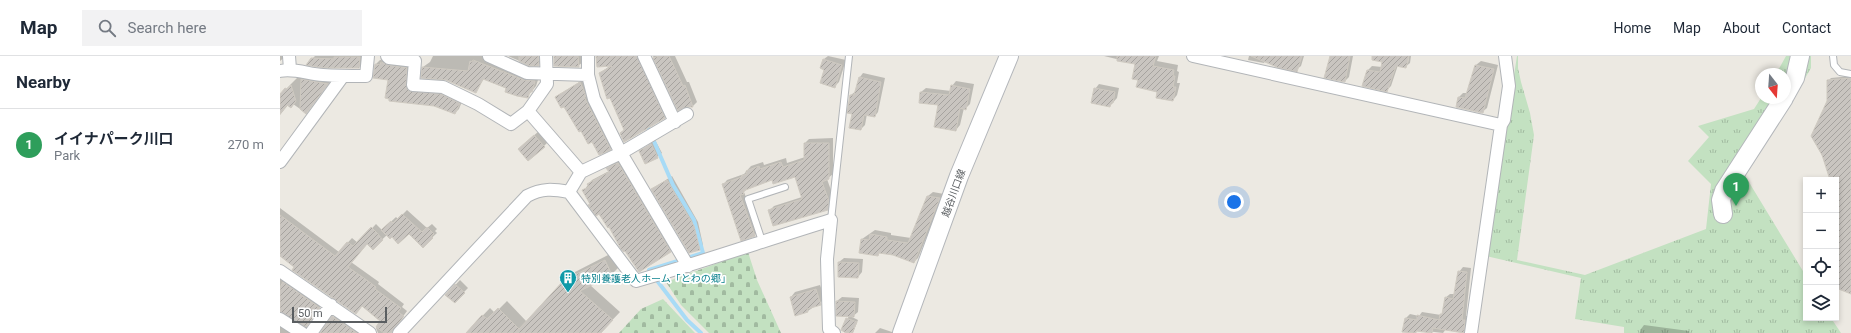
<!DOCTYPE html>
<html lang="en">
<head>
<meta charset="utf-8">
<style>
  body { margin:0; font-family:Roboto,"Noto Sans JP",sans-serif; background:#f2f2f3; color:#1f2937 }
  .controls { position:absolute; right:12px; bottom:12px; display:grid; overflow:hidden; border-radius:0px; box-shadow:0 2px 6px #0003 }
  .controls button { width:36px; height:36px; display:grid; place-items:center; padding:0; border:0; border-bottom:1px solid #e0e1e3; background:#fff; color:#1f2937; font:20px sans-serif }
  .compass { position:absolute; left:1475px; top:12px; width:36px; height:36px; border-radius:50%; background:#fff; box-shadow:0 2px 6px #0003; rotate:163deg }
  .scale { position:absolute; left:12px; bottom:10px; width:95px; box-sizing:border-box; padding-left:4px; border:2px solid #5a5e61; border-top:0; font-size:11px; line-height:14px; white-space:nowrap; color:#5a5e61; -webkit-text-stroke:3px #fff; paint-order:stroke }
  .you { position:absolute; left:954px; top:146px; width:14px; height:14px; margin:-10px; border:3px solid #fff; border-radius:50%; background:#1a73e8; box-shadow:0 0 0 6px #1a73e833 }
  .badge { display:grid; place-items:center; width:26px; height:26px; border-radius:50%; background:#d93025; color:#fff; font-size:13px; font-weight:700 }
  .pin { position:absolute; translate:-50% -33px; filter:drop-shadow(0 1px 2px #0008) }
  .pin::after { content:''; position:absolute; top:21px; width:14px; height:12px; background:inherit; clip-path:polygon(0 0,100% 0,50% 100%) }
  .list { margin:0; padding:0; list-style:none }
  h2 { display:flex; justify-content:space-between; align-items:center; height:52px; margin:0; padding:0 16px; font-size:17px }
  h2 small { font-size:13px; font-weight:400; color:#747a83 }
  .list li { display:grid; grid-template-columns:26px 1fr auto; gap:12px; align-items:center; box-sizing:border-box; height:72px; padding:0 16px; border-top:1px solid #e0e1e3 }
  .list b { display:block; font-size:15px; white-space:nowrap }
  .list p { margin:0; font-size:13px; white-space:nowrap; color:#747a83 }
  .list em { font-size:13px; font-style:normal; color:#747a83 }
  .icon { flex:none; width:22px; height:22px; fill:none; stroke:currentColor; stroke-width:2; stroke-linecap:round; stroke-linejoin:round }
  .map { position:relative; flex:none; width:1571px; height:277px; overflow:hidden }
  header { display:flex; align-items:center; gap:24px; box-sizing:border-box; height:56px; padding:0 20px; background:#fff; border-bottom:1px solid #e0e1e3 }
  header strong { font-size:19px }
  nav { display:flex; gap:22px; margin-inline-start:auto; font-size:14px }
  .search { width:280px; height:36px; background:#f2f2f3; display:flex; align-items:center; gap:10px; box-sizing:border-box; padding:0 14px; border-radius:0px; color:#747a83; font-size:15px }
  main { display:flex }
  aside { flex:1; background:#fff }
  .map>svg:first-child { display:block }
  .cemetery { fill:url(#cemetery-stones) }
  .park { fill:url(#park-tufts) }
  .shadow { fill:#0003 }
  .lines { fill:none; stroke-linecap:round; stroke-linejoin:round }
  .stream { stroke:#a8dbf6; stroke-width:4 }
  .building { fill:url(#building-hatch); stroke:#cfcac1 }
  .lane-casing { stroke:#b2b5b8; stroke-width:8 }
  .street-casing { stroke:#b2b5b8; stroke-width:14 }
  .secondary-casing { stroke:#b4b7bb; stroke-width:20 }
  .lane { stroke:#fff; stroke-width:6 }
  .street { stroke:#fff; stroke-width:12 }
  .secondary { stroke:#fff; stroke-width:18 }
  .labels { text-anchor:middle; stroke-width:3.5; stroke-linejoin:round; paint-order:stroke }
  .street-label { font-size:10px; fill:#5a5e61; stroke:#fff }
  .culture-label { font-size:10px; fill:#0d838f; stroke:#fff; text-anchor:start }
</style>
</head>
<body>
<header>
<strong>Map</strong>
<div class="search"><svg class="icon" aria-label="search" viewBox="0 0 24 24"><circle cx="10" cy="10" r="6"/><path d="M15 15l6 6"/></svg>Search here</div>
<nav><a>Home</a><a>Map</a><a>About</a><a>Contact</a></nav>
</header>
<main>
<aside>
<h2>Nearby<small></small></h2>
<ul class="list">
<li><span class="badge" style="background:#2e9e5b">1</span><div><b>イイナパーク川口</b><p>Park</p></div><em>270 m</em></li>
</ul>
</aside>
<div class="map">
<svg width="1571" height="277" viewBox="0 0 1571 277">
  <defs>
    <pattern id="cemetery-stones" width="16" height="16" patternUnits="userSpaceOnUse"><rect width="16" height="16" fill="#c3e1c1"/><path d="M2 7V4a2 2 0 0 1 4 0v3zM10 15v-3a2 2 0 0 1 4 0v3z" fill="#a1baa0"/></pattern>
    <pattern id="park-tufts" width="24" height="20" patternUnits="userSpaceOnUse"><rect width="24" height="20" fill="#c3e1c1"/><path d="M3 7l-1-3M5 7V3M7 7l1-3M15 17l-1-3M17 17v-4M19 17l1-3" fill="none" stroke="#a1baa0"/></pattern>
    <pattern id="building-hatch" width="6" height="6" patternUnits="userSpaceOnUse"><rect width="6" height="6" fill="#c9c5c0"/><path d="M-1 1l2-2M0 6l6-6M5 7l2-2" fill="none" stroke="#a6a39f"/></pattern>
  </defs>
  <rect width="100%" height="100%" fill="#ece9e2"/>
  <path class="cemetery" d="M468,196l9,28 24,53h-72l-28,-28 -15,-23z
    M383,243l32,34h-76l22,-24z"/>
  <path class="park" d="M1237,0h1v12l3,14 9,31 4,22 -17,125 68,15 121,-46 5,-45 -23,-23 21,-24 -11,-11 56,-17 7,-11h24v-24h-9l10,-18h25v12l-11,19 -56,87 62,102v42h25l10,15h-217v-6l-49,-8 6,-41 -95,-22z"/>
  <path class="shadow" d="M0,0h6l-6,5z
    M35,0h49l-1,7 -4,4 -47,-8z
    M153,0h54l52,21 -3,9 -9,11 -43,-18 -9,12 -31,-12 -21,-12 7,-5z
    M228,0h35v5l-5,4h-9z
    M274,0h30l-1,6 -5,4 -23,-1z
    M316,0h46l27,57 -5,5 -43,15 4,-4 -25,-56 11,-8z
    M373,0h22l12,26h2l8,20 -4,4h-7l-8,3z
    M548,0l18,4 -7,22 -5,5 -8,-18 -5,-1 3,-9z
    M824,0h55l-2,5 21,4 -1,6 2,1 -2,11h3l-3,12 -4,5 -34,-21 -2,-15z
    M969,0h55l-3,10 -5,4 -31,-9 -1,2 -16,-3z
    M1050,0h23l-4,21 -4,4z
    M1105,0h22l-1,7h2l1,-7h2l-1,7 -5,4 -7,-2 -7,21 -5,5 -19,-20 5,-5 10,1z
    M100,4l31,3 -1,17 36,10 17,9 -4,10 -4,4 -21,-8 -44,-5 -1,-21 -13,-15z
    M1201,5l17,4 -11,43 -5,4 -23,-15 4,-4h4l9,-28z
    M22,17l31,5 -27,35 -13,-9 -5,1 -8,10v-20z
    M583,17l22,5 -7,34 -3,4 -8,-2 -2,11 -4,4 -8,-16 -5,-1 3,-17 5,-4 4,-14z
    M1571,20v217l-15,-6v-107h-6l-3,-15 -15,-29 16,-35v-20l3,-3z
    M304,23l30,66 -4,4 -18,-8 -3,2 -25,-37 -8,-9z
    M676,25l18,3 -4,20 -4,4h-2l-4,17 -4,5 -17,-26 -19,-2 1,-10 5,-4 25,3 1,-5z
    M819,28l20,4 -2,10 -7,8 -15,-17z
    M259,75l9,11 -4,4 -21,-1z
    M553,82v36l-6,5 6,17 -1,8 -5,5 -58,2 5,-5 28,-9 -7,-21 -23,3 -24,9 -4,4 15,39 -4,4 -32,-50 4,-5 17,-6 7,-8 12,-4 1,3 22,-7 1,5 18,-6v-14l4,-4z
    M375,84l7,13 -5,4 -17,-5z
    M342,103l52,88 -4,4 -60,-25 -19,-22 -7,-14 8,-10 17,-9 -1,-3 4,-4z
    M392,120l26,46 5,23 -4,4 -47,-60z
    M653,136l11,2 -26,64 -4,4 -21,-8 -13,-2 -2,2 -18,-2 2,-13 13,-9 16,3v2l20,3 17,-42z
    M0,152l59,44 13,-14 6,5 18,-19 6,6 14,-13 2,2 9,-9 20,18 5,-4 5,5 -2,2 2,2 -14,13 -14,-14 -17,4 -5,-1 -14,13 -5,-5 -17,19 28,20 -1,2 26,20 -2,3 5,4 -16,22h-13l-2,-5 6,-7 -20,-16 -67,-38 -15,-13z
    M332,197l7,14 -7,7 -22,11 30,27 -20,21h-134l24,-25 5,5 12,-12 20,21 46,-49z
    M564,202l19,1 -1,13 -4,5 -19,-15z
    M1183,211l8,1 -5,48h3l-1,11 -5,5 -17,-3 -3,4 -25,-3 -3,3 -12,-2 3,-13 4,-4 9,2 3,-4 19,3 2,-3 2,-14 5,-4h5l4,-22z
    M0,220l43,27 -17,23 -26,-15z
    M180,224l8,8 -9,9 -12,-3z
    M540,229l5,14 -17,12 -12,3 -5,-17 4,-5z
    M562,241l17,1 -1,14 -6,5 6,3 -5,13h-5l-6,-4 7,-13 -12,-15z
    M57,257l30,20h-46z
    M0,265l19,12h-19z
    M1364,269l45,6v2h-49l1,-4z
    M600,272l12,4v1h-17z"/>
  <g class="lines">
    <path class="stream" d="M366,67l27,62 21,35 9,33 -54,17 38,50 14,13"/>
  </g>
  <path class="building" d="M239,0h20v10h-10l-10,-5z
    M274,0h24l1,11 -25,-1z
    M316,0h41l28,62 -41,24 -4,-9 4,-3 -14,-32 -3,1 -8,-26 13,-7 -15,1z
    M379,0h10l14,30 2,-1 8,22h-6l-9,4 -25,-53z
    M837,0h39l-3,10 21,4 -1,6h2l-2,11h3l-3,14 -17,-3 1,-6 -21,-5 2,-7 -6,-1 3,-15 -18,-3z
    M971,0h51l-5,16 -18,-4z
    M1050,0h20l-5,26 -21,-4z
    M1092,0h37l-3,12 -10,-2 -9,26 -25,-6 5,-16 13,2 2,-10 -10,-2z
    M54,1h26l-1,11h-35l-18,-3 5,-7 23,1z
    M543,3l19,6 -7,23 -15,-5 4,-13 -4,-2z
    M193,4l51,20 11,1 -3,11 -2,-1 -2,7 -11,-2 -12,-4 1,-4 -23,-9 -7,14 -30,-13 -25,-2 1,-11 46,4 2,-10 2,1z
    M101,6l7,3 19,3 -1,17 3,6 32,3 19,9 -5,11 -21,-8 -45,-5v-2l-4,-1 3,-18 -15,-2 2,-14 5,1z
    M1195,9l19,4 -11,44 -27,-6 2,-10 7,1z
    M579,21l22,5 -6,35 -11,-2 -3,15 -12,-2 3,-14 -5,-1 3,-18h4z
    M1571,22v216l-15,-6v-108h-6l-8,-25 -11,-19 16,-35v-21z
    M21,23l27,5 -22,30 -6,-5z
    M300,26l6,14 -2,1 27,53 -12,5 -7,-13 -4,2 -7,-13 -2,1 -15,-25 -3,1 -6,-11z
    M11,29l5,16 -5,7 -4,-3 -7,9v-20l5,-6 2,1z
    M671,29l19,4 -4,21 -6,-2 -4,23 -22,-4 4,-22 -19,-2 1,-11 29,3z
    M814,32l21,4 -2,11h-2l-1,4 -19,-4z
    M254,79l11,12 -17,14 -10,-12z
    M524,87h25v36l-7,3 7,19 -1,9 -55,16 -5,-16 34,-11 -7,-22 -22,7 -1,-4 -29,11 1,3 -4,1 15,41 -14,5 -19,-57 20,-7 -1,-1 6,-2 -1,-3 13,-5 1,3 21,-7 2,5 21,-7z
    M371,88l7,14 -13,6 -6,-13z
    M338,107l53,89 -32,20 -14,-21 -1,1 -3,-3 -12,-22 -1,1 -9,-14 -3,2 -8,-11 2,-1 -8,-14 7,-3 -2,-3 22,-12 -3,-4z
    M387,124l27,46 6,24 -11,3 -38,-64z
    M647,140l13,2 -26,65 -21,-8 -14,-2 -1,3 -19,-3 2,-14 8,1 1,-6 17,3v3l21,3z
    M122,158l20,18 5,-5 7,7 -3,2 2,2 -10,10 -14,-14 -11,10 -6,-7 -2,2 -9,-9 10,-9 2,2z
    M0,159l55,41 12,-14 6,4 18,-19 6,6 6,7 -10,10 -6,-6 -19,23 20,14 8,6 -1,2 26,19 -3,4 6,4 -13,17h-7l-8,-6 4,-6 -18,-15 -6,8 -64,-44 2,-3 -14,-11z
    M325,204l7,15 -32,16 33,29 -12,13h-135l16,-18 5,4 11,-11 21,21 45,-49z
    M558,206l21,1 -1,15 -20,-1z
    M1178,215l9,1 -5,48h3l-1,13 -31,-5 -1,5 -16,-2v2l-14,-1 3,-14 12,2v-5l22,5 1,-6h2l3,-17 8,2z
    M3,226l37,26 -14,19 -26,-15v-25z
    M175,228l10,9 -10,10 -10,-8z
    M536,233l5,16 -14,4 1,3 -13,4 -5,-19z
    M556,245l19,1 -1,15 -18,-1z
    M52,260l25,17h-37z
    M566,262l11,4 -5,11h-6l-5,-3z"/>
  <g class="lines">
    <defs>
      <path id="lane" d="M1553,0l1,9 6,7 11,2
        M551,164l18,-164
        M482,185l-14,-42 37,-12"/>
      <path id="street" d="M9,0l1,13
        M107,0l2,2 26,3 -2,24 30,2 35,17 33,20 17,-13 53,61
        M209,0l38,17 61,2
        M308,0v19l6,24 27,54 67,113
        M364,0l31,66
        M913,0l308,69 -30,208
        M0,15c14,-3 28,3 43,4 14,1 29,1 43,1l2,-20
        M248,55l19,-27 -1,-28
        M1221,69l3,-5 5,-34 -4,-30
        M0,106l63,-86
        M289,136l12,-20 40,-19 66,-39
        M0,215l90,62
        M0,263l22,14
        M31,277l20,-28
        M119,277l128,-137c15,-8 26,-7 42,-4l67,89c66,-19 130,-41 195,-61l-4,39 2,70 5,4"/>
      <path id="secondary" d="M1505,40l10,-18 5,-22
        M1443,158l-2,-14 3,-9 60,-93
        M622,277l57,-157 50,-120"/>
    </defs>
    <use href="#lane" class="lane-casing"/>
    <use href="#street" class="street-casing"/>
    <use href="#secondary" class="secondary-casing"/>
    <use href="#lane" class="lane"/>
    <use href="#street" class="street"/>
    <use href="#secondary" class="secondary"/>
  </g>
  <defs>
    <symbol id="building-pin" viewBox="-11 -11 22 30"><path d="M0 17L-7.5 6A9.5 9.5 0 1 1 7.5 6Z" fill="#0f9aa8" stroke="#fff"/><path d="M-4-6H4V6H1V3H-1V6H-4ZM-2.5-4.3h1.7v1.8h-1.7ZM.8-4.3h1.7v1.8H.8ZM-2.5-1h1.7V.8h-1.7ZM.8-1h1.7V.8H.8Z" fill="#fff"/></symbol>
  </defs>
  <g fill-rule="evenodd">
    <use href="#building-pin" x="278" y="212" width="20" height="27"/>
  </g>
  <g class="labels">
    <g class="street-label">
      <text transform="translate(673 137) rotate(-70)" y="4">越谷川口線</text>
    </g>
    <g class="culture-label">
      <text x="301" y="226">特別養護老人ホーム「とわの郷」</text>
    </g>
  </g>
</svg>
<div class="controls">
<button>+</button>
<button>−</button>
<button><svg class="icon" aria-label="locate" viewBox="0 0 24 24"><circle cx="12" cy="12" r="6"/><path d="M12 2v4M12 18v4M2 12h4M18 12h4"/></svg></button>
<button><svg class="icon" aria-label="layers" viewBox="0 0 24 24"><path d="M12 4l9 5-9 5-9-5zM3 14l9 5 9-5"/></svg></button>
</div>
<svg class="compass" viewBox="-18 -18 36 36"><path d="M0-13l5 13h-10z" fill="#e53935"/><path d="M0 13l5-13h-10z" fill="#747a83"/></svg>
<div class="scale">50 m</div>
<div class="you"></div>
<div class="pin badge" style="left:1456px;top:150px;background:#2e9e5b">1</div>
</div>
</main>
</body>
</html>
